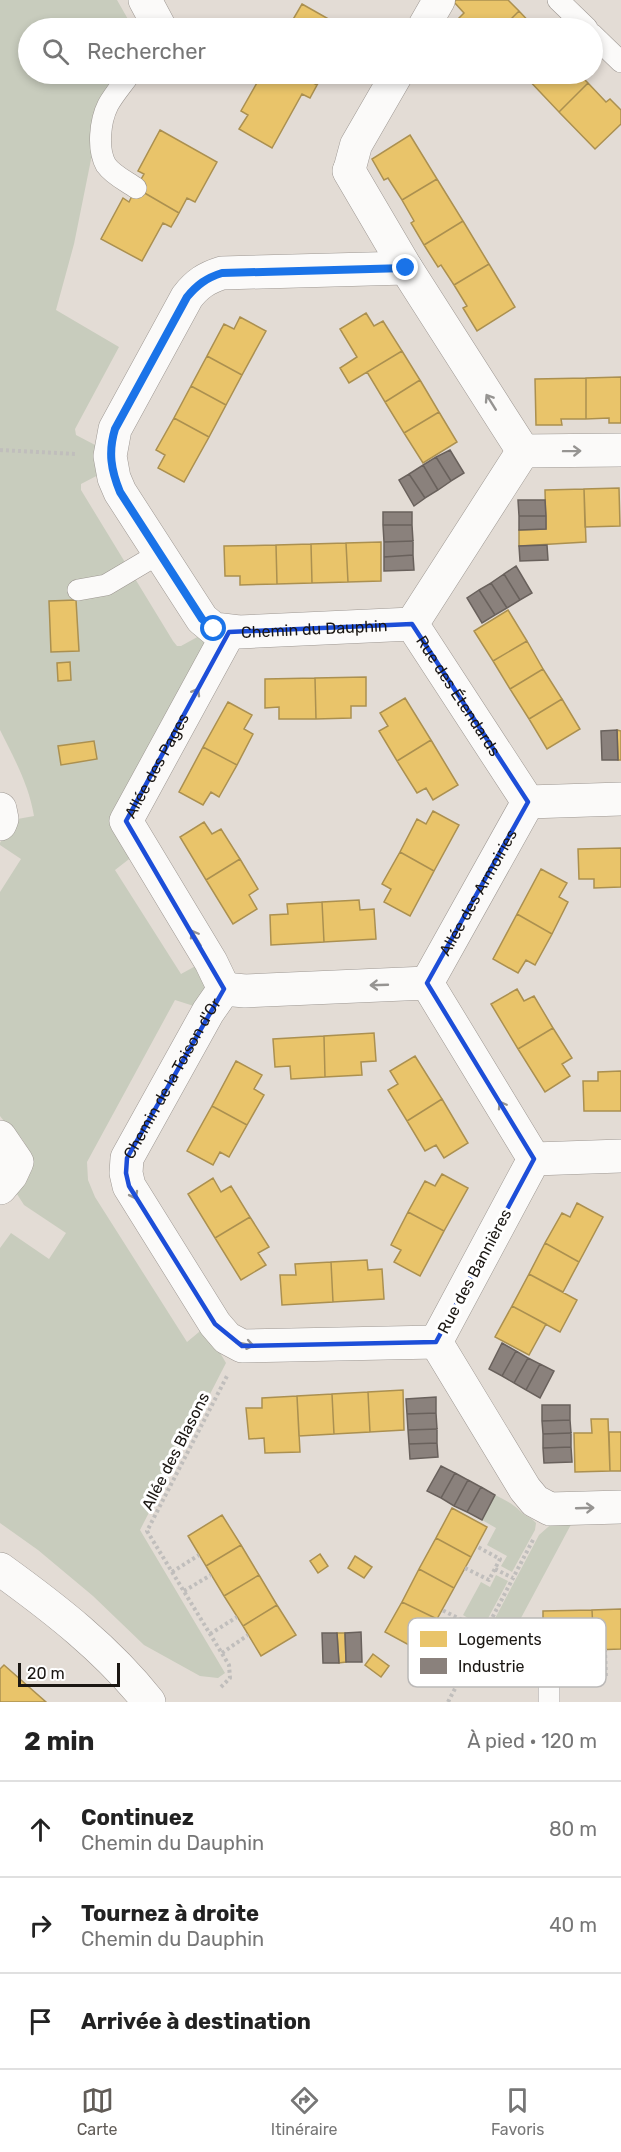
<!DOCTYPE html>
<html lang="fr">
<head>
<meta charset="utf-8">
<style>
  body { margin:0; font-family:Rubik,sans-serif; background:#f2f2f2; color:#222 }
  .scale { position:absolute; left:18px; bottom:15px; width:102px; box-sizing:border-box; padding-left:6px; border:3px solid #1b1713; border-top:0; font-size:16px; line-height:21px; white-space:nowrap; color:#1b1713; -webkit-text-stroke:4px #fff; paint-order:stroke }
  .stop { position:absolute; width:18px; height:18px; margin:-14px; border:4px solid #1a73e8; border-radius:50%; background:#fff }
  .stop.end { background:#1a73e8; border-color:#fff; box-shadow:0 2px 6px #0008 }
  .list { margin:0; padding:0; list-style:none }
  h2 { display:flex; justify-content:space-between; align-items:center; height:78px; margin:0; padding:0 24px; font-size:26px }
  h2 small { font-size:20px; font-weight:400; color:#767676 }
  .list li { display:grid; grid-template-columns:39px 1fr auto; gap:18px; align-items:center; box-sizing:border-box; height:96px; padding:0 24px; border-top:2px solid #e0e0e0 }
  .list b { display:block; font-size:22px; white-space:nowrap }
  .list p { margin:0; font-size:20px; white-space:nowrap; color:#767676 }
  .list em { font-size:20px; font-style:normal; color:#767676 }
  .icon { flex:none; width:33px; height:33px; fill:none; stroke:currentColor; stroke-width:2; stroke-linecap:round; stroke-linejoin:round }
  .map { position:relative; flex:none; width:621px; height:1702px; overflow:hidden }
  .search { position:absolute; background:#fff; box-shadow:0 3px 9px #0003; left:18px; right:18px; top:18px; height:66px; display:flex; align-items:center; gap:15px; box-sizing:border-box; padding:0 21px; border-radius:33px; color:#767676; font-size:22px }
  .sheet { height:366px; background:#fff }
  nav { display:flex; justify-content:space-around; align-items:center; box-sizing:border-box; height:84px; border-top:2px solid #e0e0e0; background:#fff; font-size:16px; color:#767676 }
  nav a { display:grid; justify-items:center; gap:3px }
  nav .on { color:#615c57 }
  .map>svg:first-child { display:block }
  .green { fill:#c8ccbd }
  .homes { fill:#e9c46a; stroke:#ab9050; stroke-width:1.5 }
  .industry { fill:#8a817c; stroke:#69615c; stroke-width:1.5 }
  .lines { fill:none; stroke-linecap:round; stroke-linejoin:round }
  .service-casing { stroke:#9d9792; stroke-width:22 }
  .pedestrian-casing { stroke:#9d9792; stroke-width:33 }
  .minor-casing { stroke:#9d9792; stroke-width:34 }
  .path { stroke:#c0bebc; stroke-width:4; stroke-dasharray:3 3; stroke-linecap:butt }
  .service { stroke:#fbfaf9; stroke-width:21 }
  .pedestrian { stroke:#fbfaf9; stroke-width:32 }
  .minor { stroke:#fbfaf9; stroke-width:33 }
  .oneway { stroke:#969492 }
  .route { stroke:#1a73e8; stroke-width:8 }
  .marked { fill:none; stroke:#1d4ed8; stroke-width:4.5; stroke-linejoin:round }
  .labels { text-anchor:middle; stroke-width:6; stroke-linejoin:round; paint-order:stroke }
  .street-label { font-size:16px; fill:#1b1713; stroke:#fff }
  .key { fill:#fff; stroke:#bbb9b8; stroke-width:1.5 }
  .key-label { font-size:16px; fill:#1b1713 }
</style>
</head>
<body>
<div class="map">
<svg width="621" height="1702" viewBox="0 0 621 1702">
  <rect width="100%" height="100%" fill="#e3dcd5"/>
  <path class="green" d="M0,0h117l16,28h-105v46h87l-11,21 -30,149 -18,66 63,37 -44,82 1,6 21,11 5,27 -21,11v6l92,151 4,5h4l20,-11 4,7 -43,96 -29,118 -18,14 66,104 20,-11 6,19 -7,26 -25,-8 -88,162 1,18 7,17 92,145 18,-15 21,36 -86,167 85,143 -7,5 -18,-2 -56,-31 -51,-49 -55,-46 -38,-27v-275l11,-15 38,26 17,-26 -42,-28 -7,-11c12,-20 19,-42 0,-61 -6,-6 -12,-10 -17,-17v-224l21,-33 -21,-14v-2l12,-23 22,-4c-5,-31 -20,-58 -34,-86z
    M495,1495c10,5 18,9 25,16 5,5 11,6 16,12l-1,7 -23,42 -11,-6 6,-10 -20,-11 9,-17 -14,-8z
    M575,1517l-84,157 -18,2 -4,-4 2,-8 68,-129 17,-15z
    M496,1575l12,6 -30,56 -12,-7 5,-10 -8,-5 18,-33 9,5z"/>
  <path class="homes" d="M456,0h52l11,11 -17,17h-43l-5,-5 10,-10 -10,-11z
    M302,4l39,22 -1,2h-52z
    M519,11l16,17 4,-4 4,4h-41z
    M262,74l8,2 1,-2h26l20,11 -7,13 -8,-4 -30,54 -33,-19 9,-14 -7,-4z
    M297,74h27l-7,11z
    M525,74h54l9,9 -29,29 -35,-37z
    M588,83l18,19 4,-3 11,11v14l-26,25 -36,-37z
    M160,130l57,32 -22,40 -8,-4 -8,15 -43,-25 8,-14 -6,-3z
    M410,135l27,44 -35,21 -14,-22 -4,2 -12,-21z
    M437,179l26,42 -39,24 -13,-22 3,-2 -12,-21z
    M136,188l43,25 -8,14 -8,-4 -21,38 -41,-22 22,-41 6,4z
    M463,221l26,43 -35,21 -13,-20 -3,2 -14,-22z
    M489,264l26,43 -38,24 -14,-23 4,-2 -13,-21z
    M366,313l8,13 9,-5 19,30 -53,32 -9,-15 17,-11 -17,-28z
    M240,317l26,14 -24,44 -35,-19 17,-32 10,5z
    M402,351l18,29 -35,22 -18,-30z
    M207,356l35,19 -16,30 -35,-19z
    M621,377v46h-12v-5l-23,1v-41z
    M586,378v41h-25l1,6h-26l-1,-46z
    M420,380l19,32 -35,21 -19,-31z
    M191,386l35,19 -17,32 -35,-19z
    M439,412l18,30 -34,21 -19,-30z
    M174,418l35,19 -25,45 -26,-14 7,-13 -9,-5z
    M619,488l1,38 -35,1 -1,-38z
    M584,489l2,53 -67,4v-16l27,-1 -1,-39z
    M381,542v39l-33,1 -2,-39z
    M346,543l2,39 -36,1 -1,-39z
    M311,544l1,39 -35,1 -1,-39z
    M276,545l1,39 -37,1v-9h-15l-1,-30z
    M76,600l3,51 -28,1 -2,-51z
    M508,610l19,31 -34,20 -19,-30z
    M527,641l16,28 -33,20 -17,-28z
    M70,662l1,18 -13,1 -1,-18z
    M543,669l19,30 -33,20 -19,-30z
    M366,677v29h-15v12l-35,1 -1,-41z
    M315,678l1,41h-37v-12l-14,1v-29z
    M405,698l26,42 -34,21 -18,-30 9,-5 -8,-13z
    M562,699l18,30 -33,20 -18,-30z
    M228,702l24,13 -8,14 9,5 -16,31 -34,-18z
    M617,730l4,1v29h-3z
    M431,740l27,45 -25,15 -7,-12 -9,5 -20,-32z
    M94,741l3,18 -36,6 -3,-19z
    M203,747l34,18 -18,32 -8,-5 -8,13 -24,-13z
    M433,811l26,14 -25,46 -34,-19 17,-33 9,5z
    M204,822l8,12 9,-5 19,30 -34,21 -26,-43z
    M621,848v39l-27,1v-9h-15l-1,-30z
    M400,852l34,19 -24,45 -26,-14 7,-13 -9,-5z
    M240,859l18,30 -9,6 8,14 -24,15 -27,-44z
    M541,869l26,14 -8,14 9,5 -16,32 -35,-20z
    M359,900l1,10 14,-1 2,30 -52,3 -2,-40z
    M322,902l2,40 -53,3 -1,-30 18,-1 -1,-10z
    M517,914l35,20 -17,31 -9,-5 -8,13 -25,-14z
    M517,989l7,12 10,-5 19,32 -35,21 -27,-45z
    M553,1028l19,30 -10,6 8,12 -25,16 -27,-43z
    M374,1033l2,28 -15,1 1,13 -37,2 -1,-41z
    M324,1036l1,41 -34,2 -1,-13 -15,1 -2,-28z
    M415,1056l27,43 -35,22 -19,-31 10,-6 -8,-13z
    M236,1061l26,14 -8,14 10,6 -17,30 -35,-19z
    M621,1071v40h-37l-1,-30h15v-9z
    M442,1099l26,44 -24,15 -8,-13 -11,6 -18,-30z
    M212,1106l35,19 -18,32 -9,-5 -7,13 -26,-14z
    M442,1174l26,14 -24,43 -36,-19 17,-31 10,5z
    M213,1178l8,14 10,-6 19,31 -35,21 -27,-44z
    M577,1203l26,14 -24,45 -34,-19 17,-30 8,4z
    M408,1212l36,19 -24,45 -26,-14 7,-12 -10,-5z
    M250,1217l19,30 -11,6 8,12 -25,15 -26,-42z
    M545,1243l34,19 -16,30 -34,-18z
    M367,1260l1,10 14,-1 2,30 -51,3 -2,-40z
    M331,1262l2,40 -51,3 -2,-30h16l-1,-11z
    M529,1274l48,26 -17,32 -48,-26z
    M512,1306l34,18 -17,31 -34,-18z
    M403,1390l1,40 -34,2 -2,-40z
    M368,1392l2,40 -36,2 -2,-40z
    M332,1394l2,40 -35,2 -2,-40z
    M297,1396l3,56 -35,1 -1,-15 -15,1 -3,-31h16v-10z
    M591,1419h17l2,52 -35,1 -1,-39h18z
    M609,1432h12v39h-11z
    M452,1508l35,19 -16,30 -35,-19z
    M222,1515l19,30 -35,21 -18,-30z
    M436,1538l35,19 -17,31 -35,-19z
    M241,1545l18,30 -35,21 -18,-30z
    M320,1554l8,12 -10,7 -8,-12z
    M355,1556l17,11 -8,11 -16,-10z
    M419,1569l35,19 -17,31 -35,-17z
    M259,1575l18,30 -34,21 -19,-30z
    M402,1602l35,17 -17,32 -35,-19z
    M277,1605l19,30 -35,21 -18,-30z
    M621,1609v40l-27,1 -2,-40z
    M592,1610l2,40 -36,1 -15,-11v-29z
    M337,1633h8l1,29 -7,1z
    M373,1654l16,12 -8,11 -16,-12z
    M4,1665l42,37h-46v-33z"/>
  <path class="industry" d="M450,450l14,23 -13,8 -15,-24z
    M436,457l15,24 -13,9 -15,-25z
    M423,465l15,25 -13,8 -16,-24z
    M409,474l16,24 -11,8 -15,-26z
    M518,500h27l1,16h-27z
    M383,512h29v13h-29z
    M519,516h27v13l-27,1z
    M383,525h29l1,16 -29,1z
    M413,541v14l-29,2v-15z
    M547,545l1,15 -28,1 -1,-15z
    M413,555l1,15 -30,1v-14z
    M516,566l16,27 -12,7 -16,-26z
    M504,574l16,26 -13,8 -16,-25z
    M491,583l16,25 -12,7 -16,-25z
    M479,590l16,25 -13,8 -15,-25z
    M617,730l1,30h-16l-1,-29z
    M502,1343l14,8 -14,25 -13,-7z
    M516,1351l12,7 -14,25 -12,-7z
    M528,1358l12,6 -14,26 -12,-7z
    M540,1364l14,7 -14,27 -14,-8z
    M436,1397v16l-29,1 -1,-15z
    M542,1405h28v15l-28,1z
    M436,1413l1,16 -29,1 -1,-16z
    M570,1420l1,13 -28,1 -1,-13z
    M437,1429v14l-28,1 -1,-14z
    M571,1433v14l-28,1v-14z
    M437,1443l1,14 -28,2 -1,-15z
    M571,1447l1,15 -28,1 -1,-15z
    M441,1466l14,7 -14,25 -14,-7z
    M455,1473l13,7 -14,26 -13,-8z
    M468,1480l13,7 -14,25 -13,-6z
    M481,1487l14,8 -13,25 -15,-8z
    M361,1632l1,30h-16l-1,-29z
    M322,1633h15l2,30h-16z"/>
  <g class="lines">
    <defs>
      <path id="service" d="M558,0l29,28
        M592,34l29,28
        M130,74c-7,10 -16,20 -22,31 -8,16 -11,44 -2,60 7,10 20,16 30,23
        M78,590l28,-5 54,-32
        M549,1640v62"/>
      <path id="pedestrian" d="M423,28l16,-28
        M349,171l7,-26 41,-71"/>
      <g id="minor">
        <path d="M145,0l15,28"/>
        <path d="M349,171l57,97 117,183"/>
        <path id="s1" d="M406,268l-184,5c-16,5 -25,11 -35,24l-72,132 -5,27 4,22 6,14 82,127 12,10 25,3 173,-8"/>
        <path id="s2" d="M523,451l-111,173 116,178 93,-3"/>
        <path d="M523,451l98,-1"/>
        <path d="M0,809l2,10 -2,5"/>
        <path id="s3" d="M427,983l101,-181"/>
        <path id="s4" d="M224,989l-13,-27 -85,-141 103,-189"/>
        <path d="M0,1137l17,25 -6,13 -11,13"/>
        <path d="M621,1156l-87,3 -98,183 89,147 10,12 15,8 71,-2"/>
        <path id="s5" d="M436,1342l-194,4 -15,-8 -12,-14 -86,-138 -3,-13 1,-15 81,-146 16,-23 21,2 182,-8 107,176"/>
        <path d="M0,1569c54,39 107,80 149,133"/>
      </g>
    </defs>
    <use href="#service" class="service-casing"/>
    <use href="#pedestrian" class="pedestrian-casing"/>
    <use href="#minor" class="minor-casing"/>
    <path class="path" d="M0,450l76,4
      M465,1568l24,12 11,-21 -24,-13
      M495,1569l18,9
      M172,1572l27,-17
      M184,1591l27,-16
      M432,1629l23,13 11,-20 -24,-12
      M461,1631l19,10
      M210,1634l27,-17
      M605,1649l1,30
      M583,1650l1,29
      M222,1653l26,-18
      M221,1687l9,-9 -1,-13 -82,-134 80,-155
      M448,1702l86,-164"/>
    <use href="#service" class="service"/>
    <use href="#pedestrian" class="pedestrian"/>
    <use href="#minor" class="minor"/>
  </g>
  <defs><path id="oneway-shaft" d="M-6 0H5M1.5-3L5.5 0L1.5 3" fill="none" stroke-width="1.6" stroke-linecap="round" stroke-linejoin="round" transform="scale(1.5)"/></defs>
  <g class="oneway">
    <use href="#oneway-shaft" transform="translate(491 402) rotate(-122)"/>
    <use href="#oneway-shaft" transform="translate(572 451) rotate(-1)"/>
    <use href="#oneway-shaft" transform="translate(194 696) rotate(-61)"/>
    <use href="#oneway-shaft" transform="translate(196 938) rotate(-121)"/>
    <use href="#oneway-shaft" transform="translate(379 985) rotate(178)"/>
    <use href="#oneway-shaft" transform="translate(504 1109) rotate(-121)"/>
    <use href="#oneway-shaft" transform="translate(132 1191) rotate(63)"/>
    <use href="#oneway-shaft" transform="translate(245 1344) rotate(11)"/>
    <use href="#oneway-shaft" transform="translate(585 1508) rotate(-2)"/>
  </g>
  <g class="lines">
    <path class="route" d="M214,629l-12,-10 -82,-127c-9,-22 -12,-40 -5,-63l72,-132c10,-12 19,-19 35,-24l184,-5"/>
  </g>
  <path class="marked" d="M412,624l116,178 -101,181 107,176 -98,183 -194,4 -27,-22 -86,-138 -3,-13 1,-15 97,-169 -98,-168 103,-189z"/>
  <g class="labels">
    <g class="street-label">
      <text dy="6" stroke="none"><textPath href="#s1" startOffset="710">Chemin du Dauphin</textPath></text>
      <text dy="6" stroke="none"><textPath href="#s2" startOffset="291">Rue des Étendards</textPath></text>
      <text dy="6" stroke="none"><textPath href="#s4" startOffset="258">Allée des Pages</textPath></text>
      <text dy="6" stroke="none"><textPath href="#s3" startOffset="104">Allée des Armoiries</textPath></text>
      <text dy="6" stroke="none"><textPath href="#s5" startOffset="512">Chemin de la Toison d'Or</textPath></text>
      <text transform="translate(474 1271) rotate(-62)" y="6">Rue des Bannières</text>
      <text transform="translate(175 1451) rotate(-63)" y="6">Allée des Blasons</text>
    </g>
  </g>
  <rect x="408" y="1618" width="198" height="69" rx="9" class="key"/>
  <rect x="420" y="1631" width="27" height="16" fill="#e9c46a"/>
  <rect x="420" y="1658" width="27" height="16" fill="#8a817c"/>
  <g class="key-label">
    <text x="458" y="1645">Logements</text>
    <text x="458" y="1672">Industrie</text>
  </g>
</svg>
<div class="scale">20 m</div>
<div class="stop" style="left:214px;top:629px"></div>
<div class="stop end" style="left:406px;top:268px"></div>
<div class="search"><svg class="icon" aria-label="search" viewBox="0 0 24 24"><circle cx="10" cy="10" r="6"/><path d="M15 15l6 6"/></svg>Rechercher</div>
</div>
<section class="sheet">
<h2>2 min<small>À pied · 120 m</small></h2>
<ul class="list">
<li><svg class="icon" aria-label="ahead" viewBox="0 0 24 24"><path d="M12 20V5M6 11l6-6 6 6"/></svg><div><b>Continuez</b><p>Chemin du Dauphin</p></div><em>80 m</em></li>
<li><svg class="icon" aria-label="right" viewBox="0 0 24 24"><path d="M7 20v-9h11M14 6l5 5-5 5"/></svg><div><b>Tournez à droite</b><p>Chemin du Dauphin</p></div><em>40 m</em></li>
<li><svg class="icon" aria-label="arrive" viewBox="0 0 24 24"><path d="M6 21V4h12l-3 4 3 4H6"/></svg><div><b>Arrivée à destination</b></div></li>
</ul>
</section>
<nav>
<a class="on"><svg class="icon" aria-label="map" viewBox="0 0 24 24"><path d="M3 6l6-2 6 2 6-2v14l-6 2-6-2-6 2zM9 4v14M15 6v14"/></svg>Carte</a>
<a><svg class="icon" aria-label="directions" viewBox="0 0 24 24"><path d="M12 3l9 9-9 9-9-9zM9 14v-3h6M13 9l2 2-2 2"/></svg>Itinéraire</a>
<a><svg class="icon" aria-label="saved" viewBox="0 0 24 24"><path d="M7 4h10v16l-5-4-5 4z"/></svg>Favoris</a>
</nav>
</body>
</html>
